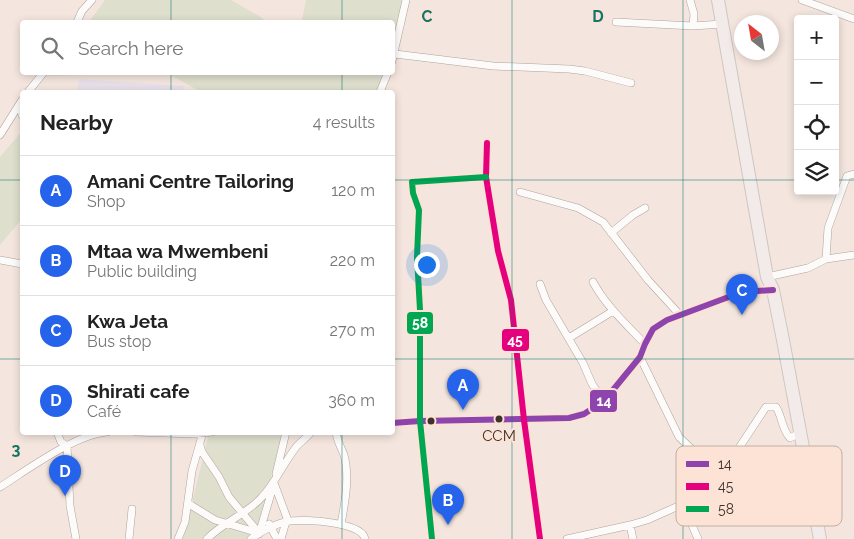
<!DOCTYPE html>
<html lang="en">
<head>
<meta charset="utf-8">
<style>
  body { margin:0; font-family:Raleway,sans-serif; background:#f6f6f6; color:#222 }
  .controls { position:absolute; right:15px; top:15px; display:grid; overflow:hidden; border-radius:5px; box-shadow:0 2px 8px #0003 }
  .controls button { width:45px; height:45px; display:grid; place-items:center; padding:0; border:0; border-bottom:1px solid #e0e0e0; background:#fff; color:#222; font:25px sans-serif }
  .compass { position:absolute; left:734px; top:15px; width:45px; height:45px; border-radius:50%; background:#fff; box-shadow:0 2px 8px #0003; rotate:329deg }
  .you { position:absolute; left:426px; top:264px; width:18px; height:18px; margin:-12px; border:4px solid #fff; border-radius:50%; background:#1a73e8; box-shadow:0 0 0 8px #1a73e833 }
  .badge { display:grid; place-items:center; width:32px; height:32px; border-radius:50%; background:#2563eb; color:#fff; font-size:16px; font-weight:700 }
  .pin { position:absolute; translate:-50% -41px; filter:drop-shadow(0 1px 2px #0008) }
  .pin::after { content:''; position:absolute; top:26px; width:18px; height:15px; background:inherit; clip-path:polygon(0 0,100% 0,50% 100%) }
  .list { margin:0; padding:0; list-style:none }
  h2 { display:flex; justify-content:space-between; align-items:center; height:65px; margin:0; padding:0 20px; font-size:21px }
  h2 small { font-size:16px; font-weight:400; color:#767676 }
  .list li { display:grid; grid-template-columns:32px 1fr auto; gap:15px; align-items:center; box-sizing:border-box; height:70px; padding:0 20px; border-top:1px solid #e0e0e0 }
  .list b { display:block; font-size:19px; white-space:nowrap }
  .list p { margin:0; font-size:16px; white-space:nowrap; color:#767676 }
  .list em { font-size:16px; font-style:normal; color:#767676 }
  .icon { flex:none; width:28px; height:28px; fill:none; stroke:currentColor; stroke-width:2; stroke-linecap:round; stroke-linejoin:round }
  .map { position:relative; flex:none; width:854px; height:539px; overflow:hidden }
  .search { position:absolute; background:#fff; box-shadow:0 2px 8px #0003; left:20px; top:20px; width:375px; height:55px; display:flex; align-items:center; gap:12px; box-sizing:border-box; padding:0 18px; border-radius:5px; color:#767676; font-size:19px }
  .panel { position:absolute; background:#fff; box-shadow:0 2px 8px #0003; left:20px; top:90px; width:375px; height:345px; border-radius:5px }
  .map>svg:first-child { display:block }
  .education { fill:#e8e0e9 }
  .green { fill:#dfdfce }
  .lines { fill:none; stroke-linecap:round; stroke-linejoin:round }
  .street-casing { stroke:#aea39c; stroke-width:8 }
  .highway-casing { stroke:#cdc6c1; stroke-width:14 }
  .street { stroke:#fdfbfa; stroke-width:7 }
  .highway { stroke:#f3ebe9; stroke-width:12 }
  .bus-1-casing { stroke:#fce3d6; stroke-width:10 }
  .bus-2-casing { stroke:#fce3d6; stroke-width:10 }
  .bus-3-casing { stroke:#fce3d6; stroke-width:10 }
  .bus-1 { stroke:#8e44ad; stroke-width:6 }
  .bus-2 { stroke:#e5007d; stroke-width:6 }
  .bus-3 { stroke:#00a651; stroke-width:6 }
  .grid { fill:none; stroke:#0f766e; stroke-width:1; stroke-opacity:0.55 }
  .bus-dot { fill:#3e332c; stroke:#fce3d6; stroke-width:2 }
  .labels { text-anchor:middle; stroke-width:4; stroke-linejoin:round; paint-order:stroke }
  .bus-label { font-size:15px; fill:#3e332c; stroke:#fce3d6 }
  .key { fill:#fce3d6; stroke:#c3aea3; stroke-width:1 }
  .key-label { font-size:14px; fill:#3e332c }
  .grid-label { font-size:16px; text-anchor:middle; font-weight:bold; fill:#0f766e; stroke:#fce3d6; stroke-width:4; stroke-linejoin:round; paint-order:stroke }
  .line-badge { stroke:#fce3d6; stroke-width:2 }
  .badge-label { font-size:14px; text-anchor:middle; font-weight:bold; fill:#fff }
</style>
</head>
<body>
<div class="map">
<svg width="854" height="539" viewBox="0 0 854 539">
  <rect width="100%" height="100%" fill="#f4e6de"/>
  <path class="education" d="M79,79l105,7v6h-107z"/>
  <path class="green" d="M105,0h126l28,16 8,6h-178z
    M306,0h100l-13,48 -1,-26h-94l4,-2z
    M49,73v-1l106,1 -108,3z
    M167,73h218l-6,19h-178z
    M22,131v88l-22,26v-88z
    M209,433h73l-26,106h-73z"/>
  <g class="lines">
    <defs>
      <path id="street" d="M690,0l4,14 -1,12
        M802,0l52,19
        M77,22l5,-11 10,-11
        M616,22l77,4 29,-2
        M395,54l98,12 76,3 16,2 46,12
        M392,61l14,-61
        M28,92l16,-20
        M380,92l8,-20
        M20,104l2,11
        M0,135l22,-35
        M487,143l-1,34 12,74 13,49 13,120 16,119
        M520,192l58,16 25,14 45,58 32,35
        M611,233l22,-18 12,-7
        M826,259l2,-31 19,-52 7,-2
        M0,260l22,4
        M767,277l41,-9 18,-9 28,-4
        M593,282c13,24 33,42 52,62
        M540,284l6,16 37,63 9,21 12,17
        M569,338l44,-27
        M640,357l39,80 20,19 13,22
        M392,423l28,-2 149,-3 15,-4 20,-13 36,-44 5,-13 8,-15 14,-9 75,-28 31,-2
        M57,432l4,10 6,4 3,60 6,33
        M136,432l58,2 18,-2
        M336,432c1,9 5,15 8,23 6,21 1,48 -3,69
        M200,445l2,7 17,25 10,20 30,36
        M276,474l10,-42
        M274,483l13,35 -6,21
        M0,487c27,-17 76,-53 107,-55
        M189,504l26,16 44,13
        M683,504l15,35
        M269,524l8,15
        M630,525l3,14
        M259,534l14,-47
        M129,539l3,-30
        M178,539l7,-17 7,-51 11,-39
        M207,539c16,-17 39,-24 55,-42 14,-15 22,-35 35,-51 5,-5 10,-9 14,-14
        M251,539c10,-8 26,-16 39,-18 15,-2 73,1 75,18
        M432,539l-12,-118v-111l-3,-53 2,-47 -6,-17 -1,-11 74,-5
        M567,539l63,-14 17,-5 36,-16 48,-44 35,-53h10c6,9 6,23 14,31l10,-5"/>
      <path id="highway" d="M718,0l49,277 6,13 10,50 37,199"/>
    </defs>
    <use href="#street" class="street-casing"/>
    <use href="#highway" class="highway-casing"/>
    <use href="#street" class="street"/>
    <use href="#highway" class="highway"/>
    <defs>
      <path id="bus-1" d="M392,423l28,-2 149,-3 15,-4 20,-13 36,-44 5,-13 8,-15 14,-9 75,-28 31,-2"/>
      <path id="bus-2" d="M487,143l-1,34 12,74 13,49 13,120 16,119"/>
      <path id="bus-3" d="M432,539l-12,-118v-111l-3,-53 2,-47 -6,-17 -1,-11 74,-5"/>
    </defs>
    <use href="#bus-1" class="bus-1-casing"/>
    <use href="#bus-2" class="bus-2-casing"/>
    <use href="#bus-3" class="bus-3-casing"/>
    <use href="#bus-1" class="bus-1"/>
    <use href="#bus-2" class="bus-2"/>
    <use href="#bus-3" class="bus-3"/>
  </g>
  <path class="grid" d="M171,0v22M342,0v22M512,0v539M683,0v539M171,72v20M342,72v20M0,180h22M392,180h406M835,180h19M0,359h22M392,359h462M171,432v107M342,432v107"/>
  <g class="bus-dot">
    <circle cx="499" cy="419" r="4.5"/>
    <circle cx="431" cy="421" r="4.5"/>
  </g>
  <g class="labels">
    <g class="bus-label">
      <text x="499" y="441">CCM</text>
    </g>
  </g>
  <rect x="676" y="446" width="166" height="80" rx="8" class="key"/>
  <rect x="686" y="461" width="23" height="6" fill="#8e44ad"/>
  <rect x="686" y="483" width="23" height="7" fill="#e5007d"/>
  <rect x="686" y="506" width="23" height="6" fill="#00a651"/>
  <g class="key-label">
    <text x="718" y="469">14</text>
    <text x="718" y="491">45</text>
    <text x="718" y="514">58</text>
  </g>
  <g class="grid-label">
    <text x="427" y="22">C</text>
    <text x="598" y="22">D</text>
    <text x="16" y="455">3</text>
  </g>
  <g class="line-badge">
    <rect x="406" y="311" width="28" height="24" rx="5" fill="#00a651"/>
    <rect x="501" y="328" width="29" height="24" rx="5" fill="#e5007d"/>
    <rect x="589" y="389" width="29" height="24" rx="5" fill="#8e44ad"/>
  </g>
  <g class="badge-label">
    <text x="420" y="328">58</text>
    <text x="515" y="345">45</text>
    <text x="604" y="406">14</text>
  </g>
</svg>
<div class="controls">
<button>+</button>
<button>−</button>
<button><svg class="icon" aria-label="locate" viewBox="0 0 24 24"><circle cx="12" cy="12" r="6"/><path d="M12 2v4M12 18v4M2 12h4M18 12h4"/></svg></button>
<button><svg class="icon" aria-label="layers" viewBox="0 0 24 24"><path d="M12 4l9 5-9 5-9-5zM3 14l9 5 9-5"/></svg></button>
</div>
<svg class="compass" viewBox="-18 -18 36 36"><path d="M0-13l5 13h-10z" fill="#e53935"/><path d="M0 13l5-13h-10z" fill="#767676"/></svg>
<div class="you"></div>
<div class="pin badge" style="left:463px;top:410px">A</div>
<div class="pin badge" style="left:448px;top:525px">B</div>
<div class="pin badge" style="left:742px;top:315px">C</div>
<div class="pin badge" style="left:65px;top:496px">D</div>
<div class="search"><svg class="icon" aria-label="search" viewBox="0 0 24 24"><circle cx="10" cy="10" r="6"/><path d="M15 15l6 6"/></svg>Search here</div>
<section class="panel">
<h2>Nearby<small>4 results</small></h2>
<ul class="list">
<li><span class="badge">A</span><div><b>Amani Centre Tailoring</b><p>Shop</p></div><em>120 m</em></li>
<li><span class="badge">B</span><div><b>Mtaa wa Mwembeni</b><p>Public building</p></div><em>220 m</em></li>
<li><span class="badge">C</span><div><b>Kwa Jeta</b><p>Bus stop</p></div><em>270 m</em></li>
<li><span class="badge">D</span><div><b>Shirati cafe</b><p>Café</p></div><em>360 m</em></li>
</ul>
</section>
</div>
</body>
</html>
